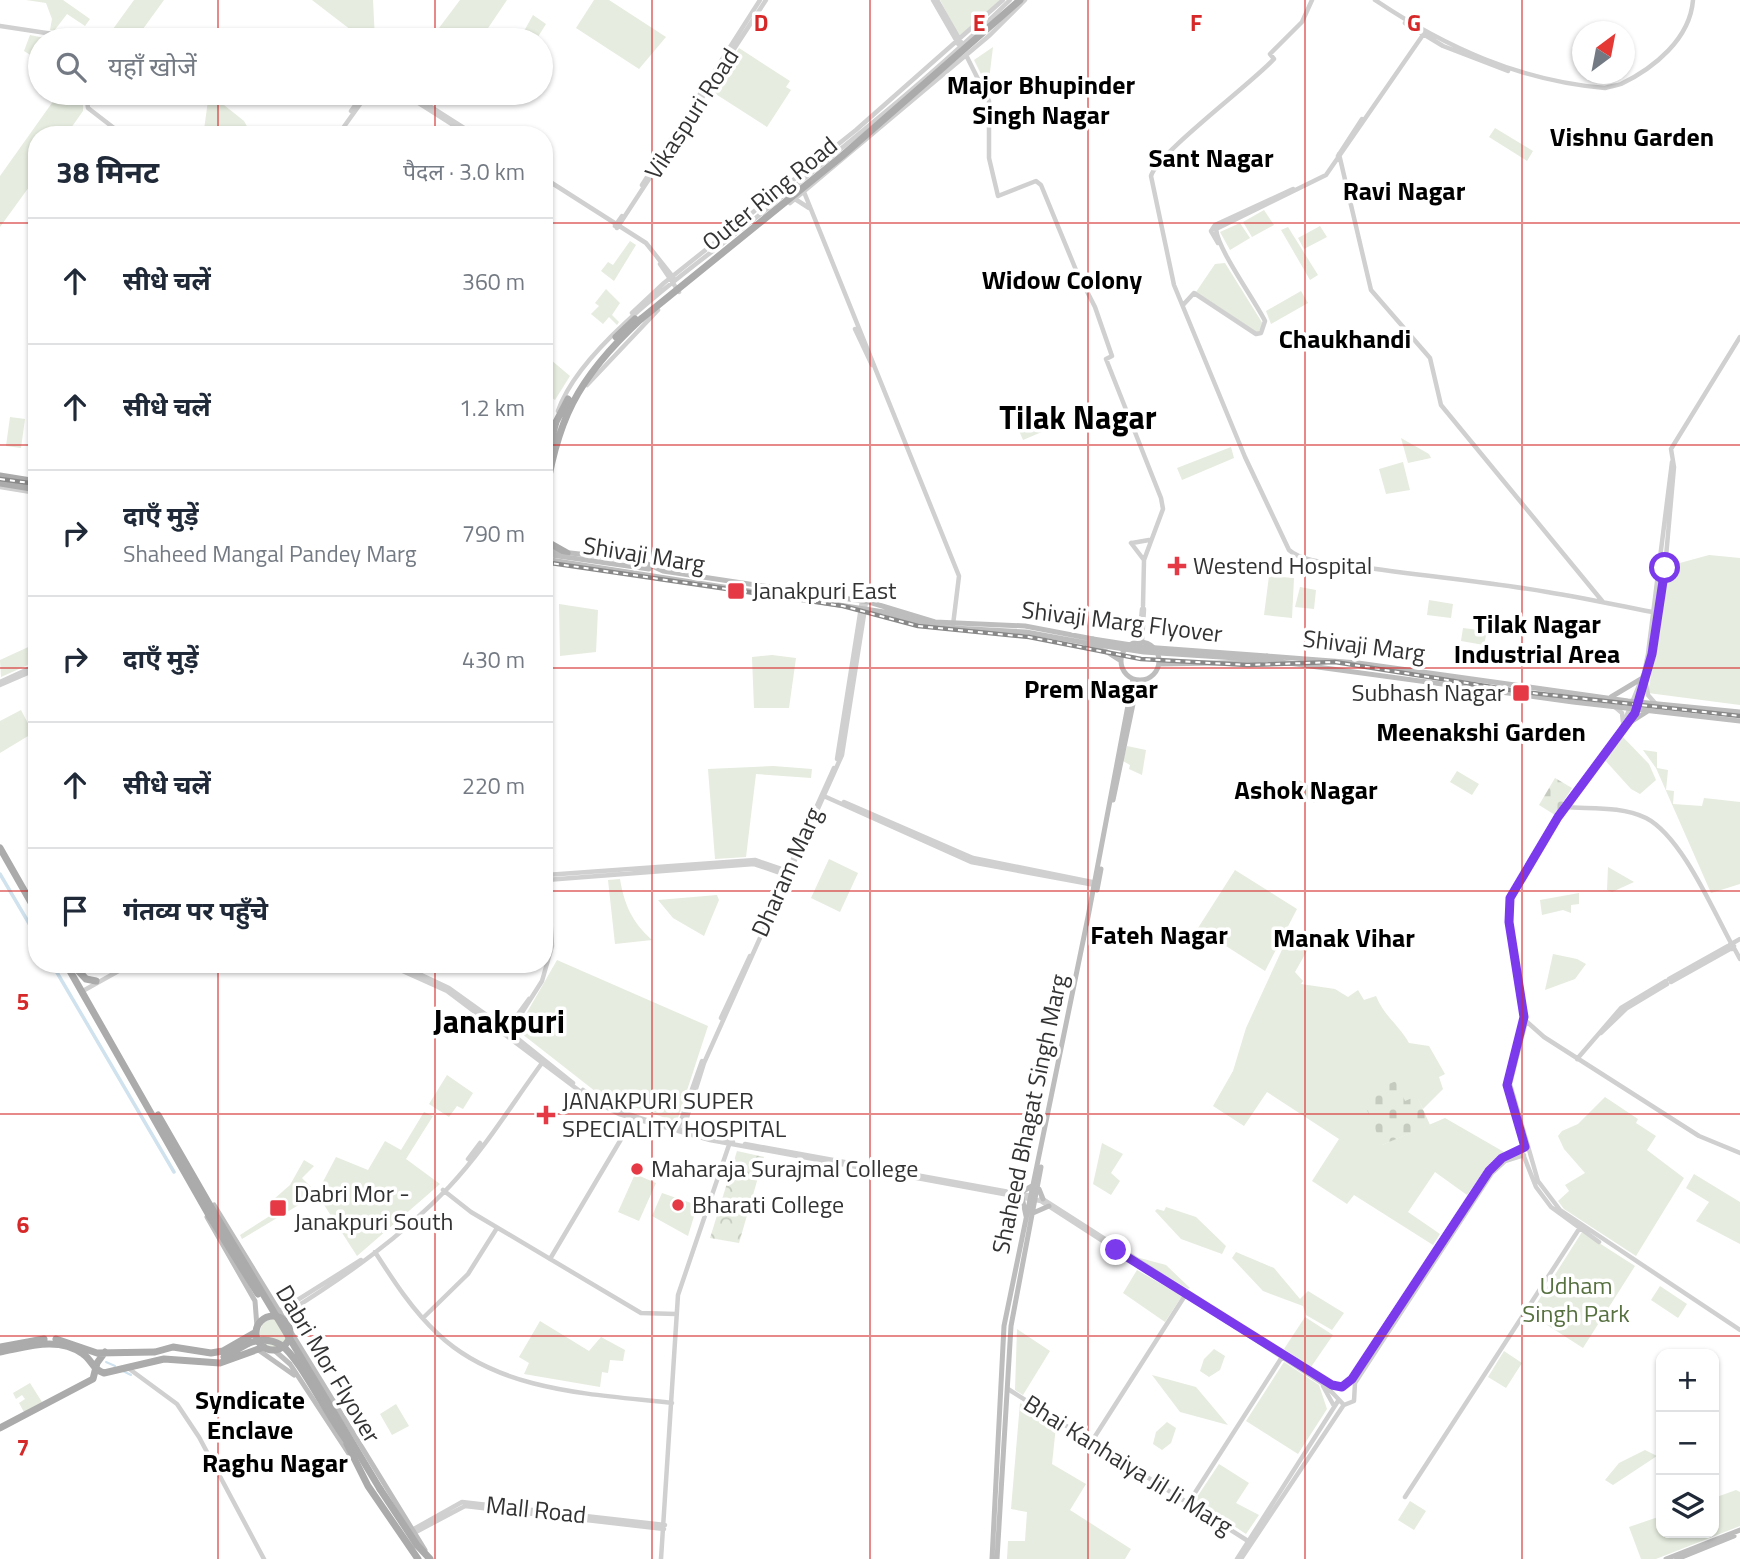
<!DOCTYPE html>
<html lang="hi">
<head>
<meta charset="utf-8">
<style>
  body { margin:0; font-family:"Titillium Web","Noto Sans Devanagari",sans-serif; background:#f6f6f7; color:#1f2937 }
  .controls { position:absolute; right:21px; bottom:21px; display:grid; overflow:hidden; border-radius:14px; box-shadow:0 2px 5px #0004 }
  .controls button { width:63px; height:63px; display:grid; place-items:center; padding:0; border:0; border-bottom:2px solid #e0e1e3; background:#fff; color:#1f2937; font:35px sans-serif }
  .compass { position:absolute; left:1572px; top:21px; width:63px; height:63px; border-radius:50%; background:#fff; box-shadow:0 2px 5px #0004; rotate:32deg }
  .stop { position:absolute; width:21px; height:21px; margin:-16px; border:5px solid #7c3aed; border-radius:50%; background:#fff }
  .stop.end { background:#7c3aed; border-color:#fff; box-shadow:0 2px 7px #0008 }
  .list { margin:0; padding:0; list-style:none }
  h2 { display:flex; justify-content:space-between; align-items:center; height:91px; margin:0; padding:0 28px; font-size:30px }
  h2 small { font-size:23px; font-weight:400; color:#747a83 }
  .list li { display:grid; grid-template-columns:46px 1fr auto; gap:21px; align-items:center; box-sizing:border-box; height:126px; padding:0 28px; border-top:2px solid #e0e1e3 }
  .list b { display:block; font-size:26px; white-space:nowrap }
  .list p { margin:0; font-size:23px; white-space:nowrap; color:#747a83 }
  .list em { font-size:23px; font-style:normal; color:#747a83 }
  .icon { flex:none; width:38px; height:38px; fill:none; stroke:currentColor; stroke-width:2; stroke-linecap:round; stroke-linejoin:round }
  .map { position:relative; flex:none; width:1740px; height:1559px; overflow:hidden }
  .search { position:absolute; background:#fff; box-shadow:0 2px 5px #0004; left:28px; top:28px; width:525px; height:77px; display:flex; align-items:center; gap:18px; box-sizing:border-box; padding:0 24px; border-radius:38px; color:#747a83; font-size:26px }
  .panel { position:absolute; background:#fff; box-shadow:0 2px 5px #0004; left:28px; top:126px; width:525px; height:847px; border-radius:28px }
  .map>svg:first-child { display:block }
  .green { fill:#e6ecdf }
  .forest { fill:url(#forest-crowns) }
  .cemetery { fill:url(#cemetery-stones) }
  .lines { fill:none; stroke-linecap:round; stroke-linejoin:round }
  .stream { stroke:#cfe2ee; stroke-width:2 }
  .canal { stroke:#cfe2ee; stroke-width:3.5 }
  .tertiary { stroke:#d0d0d0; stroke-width:4.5 }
  .secondary { stroke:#bdbdbd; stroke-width:5 }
  .primary { stroke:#ababab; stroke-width:7 }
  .rail-casing { stroke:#888; stroke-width:4.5 }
  .rail { stroke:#fff; stroke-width:2; stroke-dasharray:5; stroke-linecap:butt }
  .secondary-bridge { stroke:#bdbdbd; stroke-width:5 }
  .primary-bridge { stroke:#ababab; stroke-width:7 }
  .route { stroke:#7c3aed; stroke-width:9 }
  .grid { fill:none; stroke:#d62828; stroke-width:2; stroke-opacity:0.55 }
  .poi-dot { fill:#e63946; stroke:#fff; stroke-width:2.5 }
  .labels { text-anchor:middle; stroke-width:7; stroke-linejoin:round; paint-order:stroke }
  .street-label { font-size:24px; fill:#333; stroke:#fff }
  .poi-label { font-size:24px; fill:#333; stroke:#fff; text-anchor:start }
  .park-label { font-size:24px; fill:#56703f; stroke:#fff }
  .neighbourhood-label { font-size:26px; font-weight:bold; fill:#000; stroke:#fff }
  .district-label { font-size:32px; font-weight:bold; fill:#000; stroke:#fff }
  .grid-label { font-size:23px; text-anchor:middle; font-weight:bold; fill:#d62828; stroke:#fff; stroke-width:7; stroke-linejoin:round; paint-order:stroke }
</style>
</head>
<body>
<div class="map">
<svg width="1740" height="1559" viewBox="0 0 1740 1559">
  <defs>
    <pattern id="forest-crowns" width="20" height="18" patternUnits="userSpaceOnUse" patternTransform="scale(1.75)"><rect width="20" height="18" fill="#e6ecdf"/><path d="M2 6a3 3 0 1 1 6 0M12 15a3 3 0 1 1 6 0" fill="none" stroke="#c6cbc0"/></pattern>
    <pattern id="cemetery-stones" width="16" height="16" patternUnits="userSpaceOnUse" patternTransform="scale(1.75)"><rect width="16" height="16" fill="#e6ecdf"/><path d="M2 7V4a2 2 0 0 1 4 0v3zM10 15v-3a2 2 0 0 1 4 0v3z" fill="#c6cbc0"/></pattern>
  </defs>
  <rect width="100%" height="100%" fill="#fff"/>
  <path class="green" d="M26,0h37l27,19 -5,7 -18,-12 -13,17 -4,-1 2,-11 -6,-16z
    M134,0h30l-29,40h-30z
    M312,0h61l2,40h-11z
    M460,0h47l-27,40h-50z
    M594,0h15l57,37 -27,32 -63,-41z
    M940,0h60l-40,38z
    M533,15l13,9 -10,16h-17z
    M30,35l24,5h-14v21l-16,-10z
    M993,47l-5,41 -14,-28z
    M739,48l51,33 -4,6 5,3 -24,37 -56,-36z
    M59,93h24v18l-17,24h-29v41l-37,51v-51z
    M209,93l35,28 8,14h-41l-7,-5z
    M1495,128l38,23 -6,10 -38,-24z
    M1264,210l10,15 -22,12 -9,-15z
    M1240,223l10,15 -20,12 -10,-18z
    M1320,226l7,11 -23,12 -6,-11z
    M1288,227l30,48 -8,5 -29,-50z
    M630,241l6,4 -22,36 -13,-10 7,-9 5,3z
    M1225,263l38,61 -5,9 -62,-41 19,-28z
    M606,289l14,14 -8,12 7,7 -2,3 -8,-8 -6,7 -12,-10 8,-8 -4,-3z
    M1301,291l7,12 -37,21 -5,-13z
    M544,354l26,22 -15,24 -11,-8z
    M1046,415l5,13 -28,12 -6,-14z
    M10,417l15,2 -4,29 -15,-2z
    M1401,438l28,16 2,4 -23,5z
    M1231,447l3,11 -52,22 -5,-12z
    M1403,462l7,28 -24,4 -7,-25z
    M1709,555l31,3v147l-92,-12 21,-127z
    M1269,576l25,2 -2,40 -28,-3z
    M1300,587l16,3 -2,19 -19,-2z
    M1429,600l24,4 -2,14 -24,-3z
    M559,604l39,6 -2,42 -36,4z
    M1463,628l24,3 -3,14 -23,-4z
    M37,643v18l-36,16 -1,-17z
    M772,655l24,3 -7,50h-35l-2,-51z
    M21,710l12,23 -33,20v-32z
    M1620,734l29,30 7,16 -16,14 -9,-5 -28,-31z
    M1127,746l19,4 -4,25 -13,-6 1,-4 -7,-4z
    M1643,750l14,2v16l11,2 -2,20 8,1 -1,13 29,2 2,-8 36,4v82l-29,9 -55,-125z
    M773,766l39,3 -1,9 -55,-4 -10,83 -31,2 -7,-90z
    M1457,771l22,13 -7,11 -22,-13z
    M1299,780l22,13 -7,10 -21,-13z
    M829,859l29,14 -18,39 -29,-14z
    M1608,867l26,15 -22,10 -5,-2z
    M1235,870l62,39 -32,62 -67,-43z
    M620,879c4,25 12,43 32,61l-37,4 -7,-64z
    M1579,893v11l-8,1v8l-8,-3 -21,5 -2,-15z
    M717,895l2,5 -15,36 -31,-18 -15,-18z
    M1292,928l20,14 -17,30 8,9 -2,3 34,5 13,8 10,-7 6,10 12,-4c8,20 23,29 33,47l20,3 16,28 -6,3 4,12 -20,20 -6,-12 -35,48 63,-27 59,34 -12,9 -25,34 -32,-23 -27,40 32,22 -7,11 -79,-50 -7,9 -35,-23 27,-42 -72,-47 -23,34 -31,-20 20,-35 13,-43z
    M1553,954l24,5 9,5 -11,15 -30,11z
    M557,960l151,66 -30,92 -4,3 -74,-26 -83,-65z
    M447,1075l26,18 -10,16 -6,-3 -8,11 -20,-13z
    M1605,1097l33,22 -2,4 20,13 -9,14 37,28 -48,78 -72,-47 -6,-8 11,-10 -4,-6 20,-12 -21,-24 -6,-13 4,-5 16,-7z
    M424,1112l9,4 -27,43 34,25 -83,72 -40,-62 -75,45 -2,-4 36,-23 -4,-6 4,-3 -2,-4 16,-14 14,-25 10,6 -12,12 15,15 19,-36 32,13 17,-29 16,9z
    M1102,1143l21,11 -12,19 9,8 -9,14 -18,-11z
    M635,1174l21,9 -17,38 -21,-9z
    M1694,1174l46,28v42l-44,-23 13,-19 -23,-14z
    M662,1193l29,10 4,10 -7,23 -36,-20z
    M1166,1207l30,10 30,29 -4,8 -41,-15 -26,-28 2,-2 7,2z
    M1582,1232l53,34 -52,82 -53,-34z
    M1236,1252l38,16 26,31 8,-8 36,22 -12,17 -26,-15 -3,-9 -40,-15 -31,-33z
    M1136,1257l30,8 24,23 -2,1z
    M1137,1270l45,26 -17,26 -42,-29z
    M1660,1286l27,18 -9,14 -27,-18z
    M1305,1317l28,18 -22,32 -27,-18z
    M260 1333a14 14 0 1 1 28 0a14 14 0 1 1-28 0Z
    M540,1321l49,30 12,-14 24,13 -2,11 -13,-1 -2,13 -6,-1 -2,15 -76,-13 5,-11 -10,-6z
    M1017,1329l33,22 -27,44 -8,-5z
    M1214,1349l11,7 -5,14 -11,7 -9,-6 4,-12z
    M1504,1351l18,12 -16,25 -18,-11z
    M1284,1362l35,23 8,24 -29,45 -52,-33z
    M1152,1375l44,12 32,38 -48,-13z
    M30,1383l12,19 -18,10 -5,-9 6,-4 -3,-4 -6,4 -3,-6z
    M1020,1403l36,23 -4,38 34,20 -16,26 61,39 -6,10h-118l1,-18h17l2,-29 -16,-3z
    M396,1404l13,22 -17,9 -12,-21z
    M1167,1422l9,6 -5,15 -9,7 -9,-6 3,-12z
    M1645,1450l12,6 -44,29 -8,-5 14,-17z
    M1219,1464l30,19 -13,20 23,12 -13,19 -51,-34z
    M1736,1490l4,2v34l-84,33h-15l-12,-32 32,-11v17h53v-35z
    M1410,1501l16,10 -12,19 -16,-10z"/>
  <path class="forest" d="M737,1151l27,6 -25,86 -29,-5z"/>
  <path class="cemetery" d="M1555,778l17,10 -17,27 -16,-10z
    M1396,1081l9,20 12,-5 13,29 -48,20 -21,-49z"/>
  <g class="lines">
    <path class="stream" d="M106,1362l9,4
      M123,1371l8,4"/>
    <path class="canal" d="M0,874l37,63
      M52,964l122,208"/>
    <path class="tertiary" d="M933,0l26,45
      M937,0l24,42
      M1312,0l-10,22 -32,32 4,5c-23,25 -116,94 -123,117l23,109 71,172 44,93c14,13 48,13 67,16 64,10 127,15 191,26 37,6 74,14 110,21
      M1375,0c70,47 145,81 230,88 6,-2 11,-2 16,-4 33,-16 69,-45 72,-84
      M1405,23l38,23 65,25
      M0,26l53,8 10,6
      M966,55l23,46v57l9,38 38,-15 5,4 35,85 19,37 17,49 -6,3 55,139 2,11 -19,51 -1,46
      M86,93l2,15 35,27
      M403,93l66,42
      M409,93l66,42
      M351,111l13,-18
      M200,135h3
      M338,135l30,-42
      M1339,154l32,136 59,68 11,47 162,197
      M1338,156l24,-37
      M544,178l102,65 27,34
      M642,185l118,-185
      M804,192l155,384 -6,49
      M795,199l14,9
      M790,203l200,-168 35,-35
      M615,226l7,-10
      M617,228l149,-228
      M1218,243l-7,-12 4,-6 78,-36
      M660,264l19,28
      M1183,305l11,-12 62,41 5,-1 4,-12c-11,-22 -47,-71 -49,-92l110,-54 99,-143
      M632,313l32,-30 192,-153 147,-130
      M855,329l17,36
      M1740,337l-69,112 3,18 -9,101 -13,86 -17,60 -77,103 -48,81v31l16,92 -16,63 28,97 22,29 180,120
      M587,385l71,-75
      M558,411c24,-71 150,-154 209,-202 82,-67 167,-134 243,-209
      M0,487l37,6
      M1131,543l13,17
      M1132,543l17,-3
      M544,564l11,-1
      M1139,642l3,-33
      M1142,642l2,-33
      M0,682l37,-17
      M1646,684l2,11 7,8
      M0,685l37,-16
      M1615,707l7,6 1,9
      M1622,727l22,-54 4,-19 24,-192
      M837,759l25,-158
      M826,797l145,65 124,23
      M844,802l129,56 124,25
      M1565,807c27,2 56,-1 81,11 35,18 66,90 85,125
      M793,859l41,-91
      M546,875l209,-15 35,12
      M546,880l208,-16 35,12
      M1731,943l3,3 -2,3 -4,-2z
      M1733,943l7,-4
      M1734,948l6,11
      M545,963l4,-20 -2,-54
      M387,964l60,27 142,107 30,16 91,26 331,61 284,184 19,20 10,-4 1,-18 137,-210 13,-12 19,-6
      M398,964l51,24 39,28
      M1669,979l59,-33
      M1671,982l59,-33
      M81,992l50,-28
      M721,1018l29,-62
      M1526,1021l18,16 155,99 41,17
      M498,1023l75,60
      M505,1032l24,-33
      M509,1033l33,-52 10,-35 -8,-125
      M1601,1033l26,-25 40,-24
      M1577,1059l44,-51 45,-27
      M1513,1062l11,-45
      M583,1090c41,30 101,40 150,52
      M1510,1098l15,49
      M678,1129l24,-68
      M683,1130l21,-67 138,-308 24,-153
      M745,1144l287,52
      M1523,1154l13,33 15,20 48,35
      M468,1159l12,-16
      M1479,1187l23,-29 21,-8
      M443,1190l28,22 170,101 35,1
      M1041,1198l287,184 14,4
      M375,1252c18,28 38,59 63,82 61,58 155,60 234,69
      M550,1259l83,-140
      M280,1311l81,-51
      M423,1318l45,-44 29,-46
      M286,1321l2,-9c58,-36 113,-75 161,-125 35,-37 63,-83 93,-124
      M128,1368l49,36 22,33 65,122
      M1323,1386l11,20
      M1343,1386l17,-17 44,-67
      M1008,1389l240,152
      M1092,1441l94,-147
      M1405,1497l176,-271
      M1189,1502l93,-145
      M412,1530l50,-28 203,23
      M414,1533l51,-27 199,23
      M661,1559l17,-264 52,-153
      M1237,1559l101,-158
      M1241,1559l102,-153"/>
    <path class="secondary" d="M544,550l97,11 22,10 206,31 66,20 90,4 68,13
      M544,559l340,53 51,15 91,5 66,12
      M1121 661a19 19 0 1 1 38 0a19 19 0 1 1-38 0Z
      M1087,646l20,6 14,9
      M1267,656l91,7 270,38 112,11
      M1267,660l306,42 167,19
      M1159,664l112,-2
      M1611,697l30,-18
      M1626,725l22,-14
      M1113,800l25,-120
      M1097,890l4,-21
      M1039,1189l4,10
      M1020,1193l12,-7
      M1022,1197l4,19
      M214,1205l70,114
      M1033,1213l16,-7
      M207,1217l48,84 2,26
      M291,1332l134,218
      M257,1349l37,26
      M274,1350l16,14 61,93
      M992,1559l12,-233 84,-409 45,-238
      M997,1559l14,-233 30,-159
      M1666,1559l74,-29
      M1677,1559l57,-23"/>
    <path class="primary" d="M616,337l19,-18
      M544,465l12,-43 12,-23
      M0,476l37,6
      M0,483l37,6
      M544,507c11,-85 33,-129 97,-188
      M544,540l23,13
      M0,848l37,65
      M66,964l144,253
      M72,964l14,15 10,2
      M158,1115l57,99
      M256 1333a17 17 0 1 1 34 0a17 17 0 1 1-34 0Z
      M56,1339l41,14 58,-1 18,-5 38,6 12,-2 33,-19
      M0,1347l44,-8
      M0,1352c27,-5 58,-16 83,2 9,6 10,16 21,19l60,-14 56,4 44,-16
      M224,1357l25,-14
      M0,1428l93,-49 4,-16 8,-11
      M347,1444l21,42 50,73
      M380,1489l37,56 13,14"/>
    <defs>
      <path id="rail" d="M0,479l37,5
        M544,562l299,44 75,20 111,11 112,22 106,6 88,-3 188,30 217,24"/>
    </defs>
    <use href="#rail" class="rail-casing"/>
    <use href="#rail" class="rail"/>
    <path class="secondary-bridge" d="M544,554l105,15
      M1093,639l51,8 123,9
      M1092,644l52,8 123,8"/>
    <path class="primary-bridge" d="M641,319l201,-163 178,-156
      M215,1214l165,275
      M210,1217l48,77
      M249,1343c11,-4 22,-4 32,2 19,12 51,81 72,104"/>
  </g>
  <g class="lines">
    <path class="route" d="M1116,1250l216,135 10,2 10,-8 137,-208 13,-13 23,-11 -18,-62 17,-68 -15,-95 1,-24 48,-81 77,-104 17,-59 13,-86"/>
  </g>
  <path class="grid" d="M218,0v40M435,0v40M652,0v1559M870,0v1559M1088,0v1559M1305,0v1559M1522,0v1559M218,93v42M435,93v42M0,223h37M544,223h1196M0,445h37M544,445h1196M0,668h37M544,668h1196M0,891h37M544,891h1196M218,964v595M435,964v595M0,1114h1740M0,1336h1740"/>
  <g class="poi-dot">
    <path d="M1173.5 555.5h7v7h7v7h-7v7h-7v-7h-7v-7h7z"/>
    <rect x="727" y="582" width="18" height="18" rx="3.5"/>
    <rect x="1512" y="684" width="18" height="18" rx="3.5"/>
    <path d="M542.5 1104.5h7v7h7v7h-7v7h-7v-7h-7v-7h7z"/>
    <circle cx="637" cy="1169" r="7"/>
    <circle cx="678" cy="1205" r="7"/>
    <rect x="269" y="1199" width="18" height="18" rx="3.5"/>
  </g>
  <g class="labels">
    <g class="street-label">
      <text transform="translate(692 114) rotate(-57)" y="8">Vikaspuri Road</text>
      <text transform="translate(770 194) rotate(-39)" y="8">Outer Ring Road</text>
      <text transform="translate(644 555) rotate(9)" y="8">Shivaji Marg</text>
      <text transform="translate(1122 622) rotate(7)" y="8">Shivaji Marg Flyover</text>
      <text transform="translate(1364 646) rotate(7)" y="8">Shivaji Marg</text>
      <text transform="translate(787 872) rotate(-66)" y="8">Dharam Marg</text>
      <text transform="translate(1030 1114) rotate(-78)" y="8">Shaheed Bhagat Singh Marg</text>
      <text transform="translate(328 1364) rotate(59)" y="8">Dabri Mor Flyover</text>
      <text transform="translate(1128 1465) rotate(32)" y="8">Bhai Kanhaiya Jil Ji Marg</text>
      <text transform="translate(536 1510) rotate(6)" y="8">Mall Road</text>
    </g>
    <g class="poi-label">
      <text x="1193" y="574">Westend Hospital</text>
      <text x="752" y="599">Janakpuri East</text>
      <text x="1505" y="701" text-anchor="end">Subhash Nagar</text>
      <text x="562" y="1109">JANAKPURI SUPER<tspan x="562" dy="28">SPECIALITY HOSPITAL</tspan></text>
      <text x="651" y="1177">Maharaja Surajmal College</text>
      <text x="294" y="1202">Dabri Mor -<tspan x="294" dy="28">Janakpuri South</tspan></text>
      <text x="692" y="1213">Bharati College</text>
    </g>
    <g class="park-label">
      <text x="1576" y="1294">Udham<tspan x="1576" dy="28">Singh Park</tspan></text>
    </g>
    <g class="neighbourhood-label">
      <text x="1041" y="94">Major Bhupinder<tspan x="1041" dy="30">Singh Nagar</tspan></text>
      <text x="1632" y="146">Vishnu Garden</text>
      <text x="1211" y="167">Sant Nagar</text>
      <text x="1404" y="200">Ravi Nagar</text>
      <text x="1062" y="289">Widow Colony</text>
      <text x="1345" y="348">Chaukhandi</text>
      <text x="1537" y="633">Tilak Nagar<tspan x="1537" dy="30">Industrial Area</tspan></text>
      <text x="1091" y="698">Prem Nagar</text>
      <text x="1481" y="741">Meenakshi Garden</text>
      <text x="1306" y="799">Ashok Nagar</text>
      <text x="1159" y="944">Fateh Nagar</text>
      <text x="1344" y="947">Manak Vihar</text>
      <text x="250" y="1409">Syndicate<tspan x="250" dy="30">Enclave</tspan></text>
      <text x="275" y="1472">Raghu Nagar</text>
    </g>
    <g class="district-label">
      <text x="1078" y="429">Tilak Nagar</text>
      <text x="499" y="1033">Janakpuri</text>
    </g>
  </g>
  <g class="grid-label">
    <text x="761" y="31">D</text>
    <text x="979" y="31">E</text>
    <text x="1196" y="31">F</text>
    <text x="1414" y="31">G</text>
    <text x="23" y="1010">5</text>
    <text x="23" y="1233">6</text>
    <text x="23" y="1456">7</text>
  </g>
</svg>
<div class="controls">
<button>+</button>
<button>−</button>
<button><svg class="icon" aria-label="layers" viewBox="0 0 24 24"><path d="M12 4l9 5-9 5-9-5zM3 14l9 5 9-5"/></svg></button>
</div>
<svg class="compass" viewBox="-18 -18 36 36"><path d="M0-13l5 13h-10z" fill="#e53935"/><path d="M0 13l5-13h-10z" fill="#747a83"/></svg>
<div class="stop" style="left:1665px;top:568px"></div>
<div class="stop end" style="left:1116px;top:1250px"></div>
<div class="search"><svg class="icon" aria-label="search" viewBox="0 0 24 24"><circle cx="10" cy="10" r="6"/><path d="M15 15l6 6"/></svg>यहाँ खोजें</div>
<section class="panel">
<h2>38 मिनट<small>पैदल · 3.0 km</small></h2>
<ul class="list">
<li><svg class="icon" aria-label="ahead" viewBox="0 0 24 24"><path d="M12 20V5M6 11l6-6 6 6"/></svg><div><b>सीधे चलें</b></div><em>360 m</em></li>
<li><svg class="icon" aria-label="ahead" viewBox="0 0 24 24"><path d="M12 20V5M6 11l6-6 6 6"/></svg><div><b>सीधे चलें</b></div><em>1.2 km</em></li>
<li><svg class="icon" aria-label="right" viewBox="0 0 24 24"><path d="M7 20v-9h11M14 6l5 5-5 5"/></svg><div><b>दाएँ मुड़ें</b><p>Shaheed Mangal Pandey Marg</p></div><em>790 m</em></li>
<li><svg class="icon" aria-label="right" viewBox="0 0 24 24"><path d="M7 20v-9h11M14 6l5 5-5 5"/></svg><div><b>दाएँ मुड़ें</b></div><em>430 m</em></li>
<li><svg class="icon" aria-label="ahead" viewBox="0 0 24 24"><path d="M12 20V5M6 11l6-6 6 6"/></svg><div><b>सीधे चलें</b></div><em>220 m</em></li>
<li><svg class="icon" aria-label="arrive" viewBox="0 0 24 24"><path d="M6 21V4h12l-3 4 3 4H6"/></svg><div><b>गंतव्य पर पहुँचे</b></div></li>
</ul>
</section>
</div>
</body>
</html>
